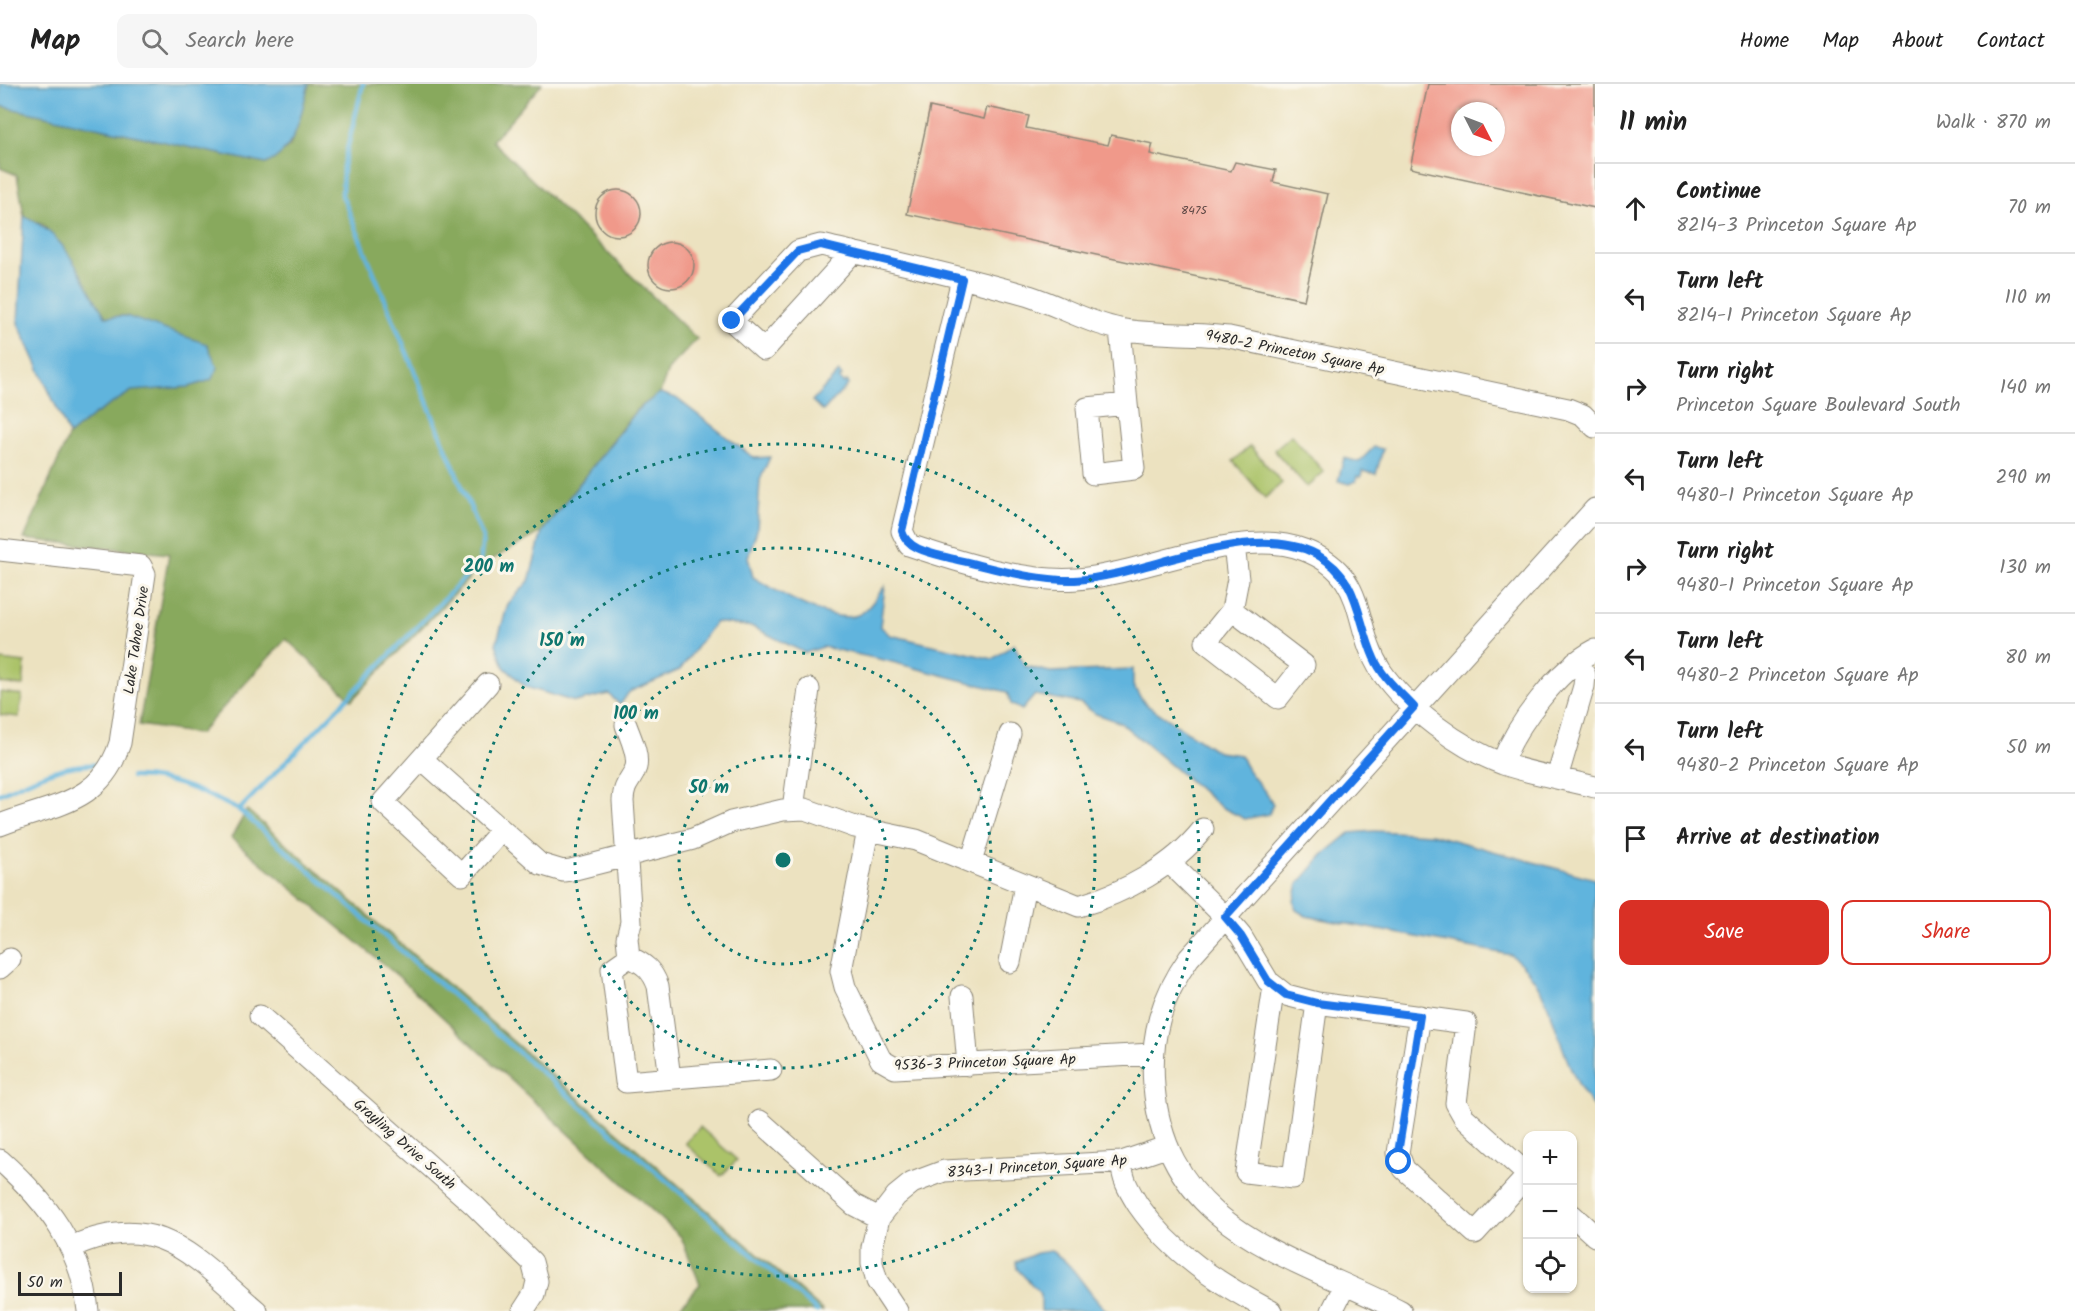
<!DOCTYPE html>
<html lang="en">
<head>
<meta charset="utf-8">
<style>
  body { margin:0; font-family:Kalam,sans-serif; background:#f6f6f6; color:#222 }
  .controls { position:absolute; right:18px; bottom:18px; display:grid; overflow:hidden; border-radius:12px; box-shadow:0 2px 4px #0004 }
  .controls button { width:54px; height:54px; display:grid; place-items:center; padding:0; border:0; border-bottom:2px solid #e0e0e0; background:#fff; color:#222; font:30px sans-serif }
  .compass { position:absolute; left:1451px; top:18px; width:54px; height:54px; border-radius:50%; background:#fff; box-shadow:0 2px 4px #0004; rotate:132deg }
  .scale { position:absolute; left:18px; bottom:15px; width:104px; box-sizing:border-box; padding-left:6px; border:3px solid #2b2b2b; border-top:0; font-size:16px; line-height:21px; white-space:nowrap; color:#2b2b2b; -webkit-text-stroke:4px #fbf7ec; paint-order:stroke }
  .stop { position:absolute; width:18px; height:18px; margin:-14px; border:4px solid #1a73e8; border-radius:50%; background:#fff }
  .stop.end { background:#1a73e8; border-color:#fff; box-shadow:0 2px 6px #0008 }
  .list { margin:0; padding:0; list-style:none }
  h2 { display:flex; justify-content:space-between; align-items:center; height:78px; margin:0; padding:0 24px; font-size:26px }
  h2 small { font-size:20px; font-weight:400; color:#767676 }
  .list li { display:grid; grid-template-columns:39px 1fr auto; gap:18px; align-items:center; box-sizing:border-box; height:90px; padding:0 24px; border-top:2px solid #e0e0e0 }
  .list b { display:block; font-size:22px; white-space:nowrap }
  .list p { margin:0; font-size:20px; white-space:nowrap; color:#767676 }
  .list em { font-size:20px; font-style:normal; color:#767676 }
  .actions { display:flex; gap:12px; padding:18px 24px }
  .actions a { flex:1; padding:14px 0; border:2px solid #d93025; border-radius:12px; text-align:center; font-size:21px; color:#d93025 }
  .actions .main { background:#d93025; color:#fff }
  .icon { flex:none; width:33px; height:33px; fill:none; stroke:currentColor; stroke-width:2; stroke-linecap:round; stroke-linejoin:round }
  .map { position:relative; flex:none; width:1595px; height:1227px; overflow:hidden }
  header { display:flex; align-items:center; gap:36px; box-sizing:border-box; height:84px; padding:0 30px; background:#fff; border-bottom:2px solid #e0e0e0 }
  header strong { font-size:28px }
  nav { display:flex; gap:33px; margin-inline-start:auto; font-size:21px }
  .search { width:420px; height:54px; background:#f6f6f6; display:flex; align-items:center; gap:15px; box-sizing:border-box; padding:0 21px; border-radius:12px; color:#767676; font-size:22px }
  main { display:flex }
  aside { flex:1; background:#fff }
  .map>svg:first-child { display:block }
  .green { fill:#abc369; stroke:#6b774a; stroke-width:1.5 }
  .forest { fill:#88a95d; stroke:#5a6a44; stroke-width:1.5 }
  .water { fill:#61b4dd; stroke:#467084; stroke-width:1.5 }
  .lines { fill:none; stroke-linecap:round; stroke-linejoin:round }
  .stream { stroke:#61b4dd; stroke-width:4.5 }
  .building { fill:#f0998a; fill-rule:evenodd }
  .minor-casing { stroke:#8c8676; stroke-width:23 }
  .minor { stroke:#fff; stroke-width:21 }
  .route { stroke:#1a73e8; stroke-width:8 }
  .ring { fill:none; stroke:#0f766e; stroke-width:3; stroke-dasharray:3 6 }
  .labels { text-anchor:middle; stroke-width:6; stroke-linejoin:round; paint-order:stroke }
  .number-label { font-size:12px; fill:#5c4643 }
  .street-label { font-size:15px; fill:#2b2b2b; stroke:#fbf7ec }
  .centre { fill:#0f766e; stroke:#fbf7ec; stroke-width:3 }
  .ring-label { font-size:18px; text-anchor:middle; font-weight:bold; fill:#0f766e; stroke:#fbf7ec; stroke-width:6; stroke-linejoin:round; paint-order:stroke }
</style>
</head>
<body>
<header>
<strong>Map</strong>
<div class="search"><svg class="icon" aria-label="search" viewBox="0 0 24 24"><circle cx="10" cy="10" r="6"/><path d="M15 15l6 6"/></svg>Search here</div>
<nav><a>Home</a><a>Map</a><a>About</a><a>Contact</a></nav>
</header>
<main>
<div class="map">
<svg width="1595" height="1227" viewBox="0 0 1595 1227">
  <rect width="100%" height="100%" fill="#fbf7ec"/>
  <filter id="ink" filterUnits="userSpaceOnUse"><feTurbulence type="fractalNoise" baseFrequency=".0167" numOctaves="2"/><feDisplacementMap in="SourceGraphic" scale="12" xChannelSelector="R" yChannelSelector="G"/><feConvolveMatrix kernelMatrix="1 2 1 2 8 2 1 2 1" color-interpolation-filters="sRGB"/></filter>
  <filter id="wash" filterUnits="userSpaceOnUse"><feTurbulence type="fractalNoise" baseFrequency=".008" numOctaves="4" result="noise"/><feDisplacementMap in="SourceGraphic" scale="24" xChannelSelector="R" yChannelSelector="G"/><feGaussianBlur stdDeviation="1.35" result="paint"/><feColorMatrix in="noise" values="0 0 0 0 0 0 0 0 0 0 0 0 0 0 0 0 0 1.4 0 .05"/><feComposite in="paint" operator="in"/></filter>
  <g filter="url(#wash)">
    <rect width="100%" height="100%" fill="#ece2c0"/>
    <path class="green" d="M1291,351l33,37 -17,15 -33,-37z
      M1250,362l32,37 -17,15 -32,-37z
      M0,576l25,3 -2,23 -23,-3z
      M0,608l22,3 -3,22 -19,-2z
      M700,1043l37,33 -16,16 -36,-33z"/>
    <path class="forest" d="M309,0h233l-50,57 205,198 -29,31 -8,23 -24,17 -94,122 -60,33 -130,135 -66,-61 -87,95 -60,-9 30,-171 -145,-15 45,-104 26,-21 37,-24 57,-3 -63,-71 -20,1 -62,-92 -20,-9 -7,-41 -17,-7v-62l266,58 24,-18z
      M247,726l576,501h-147l24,-27 -19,-47 -282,-260 -168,-139z"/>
    <path class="water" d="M0,0h309c-10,33 -10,64 -43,80l-266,-58z
      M24,132c45,19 56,63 82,101l20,-1 81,28 11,24 -7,12 -22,7 -57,4 -37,23 -26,21 -51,-112z
      M839,288l3,4 -3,3 5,5 3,-3 2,3 -26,27 -11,-10z
      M660,309l16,5 78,60 16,-1 -10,23 -3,50 -9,27 5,20c23,14 82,50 107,37 9,-4 18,-20 25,-28l-5,40 10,9 103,24 21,-15 11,22 25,6 83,-3v17l12,18 73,48 23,3c5,19 23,31 32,49l-4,10 -24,5 -24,-12 -100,-84 -25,-9 -16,-11 -45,-8 -13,15 -11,-6 -4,-12 -119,-31 -65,-14 -18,6 -52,-26 -38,-5 -35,48 -51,22 -9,13 -11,-11 -34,8 -49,-15 -22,-20 -8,-23 12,-40 21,-23 13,-49 95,-122z
      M1374,363l9,2 -7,25 -14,-3 -1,6 -4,-1 -1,5 -6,3 -12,-3 6,-23 15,4z
      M1374,747l57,3 164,45v229c-7,-6 -11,-15 -16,-23 -26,-45 -24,-96 -68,-130l-205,-39 -10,-6 -2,-9 4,-17 25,-29 27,-22z
      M1051,1167c25,14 35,42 56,60h-66v-17l-24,-25 -1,-7 21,-9z"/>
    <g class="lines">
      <path class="stream" d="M132,693c39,-1 72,16 107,33l578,501
        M0,710c32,-15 64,-32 99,-29
        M239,726l241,-248 3,-24 -141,-343 1,-29 20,-82"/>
    </g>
    <g id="blocks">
      <path class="building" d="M1428,0h167v124l-185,-40zM1460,27h36v36h-36z
        M930,23l54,12 3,-12 42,9 -3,12 82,17 3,-10 42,9 -3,10 81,17 4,-9 41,8 -3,12 55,12 -24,106 -397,-86z
        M595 129a23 23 0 1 1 46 0a23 23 0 1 1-46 0Z
        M648 181a23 23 0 1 1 46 0a23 23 0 1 1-46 0Z"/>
    </g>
  </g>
  <g filter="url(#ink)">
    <use href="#blocks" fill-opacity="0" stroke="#8c8676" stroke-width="1.5"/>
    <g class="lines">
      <defs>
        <path id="minor" d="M853,168l-89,98 -32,-29 66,-70 23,-6c69,16 140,31 208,51 31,10 59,27 91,33 35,7 72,3 109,8l339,72 15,6 12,12
          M962,195l-60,252 7,14c50,17 116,38 168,34 68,-5 164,-54 227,-29 66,25 47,75 77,121 26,38 79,77 122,93 29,10 62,15 92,23
          M1120,245l7,75
          M1127,320l7,65 -41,5 -6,-66z
          M0,466l141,16 4,8 -25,169c-19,62 -68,61 -120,82
          M1232,526l72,55 -26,33 -72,-56z
          M1232,526l6,-31 -4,-34
          M488,600l-105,118 79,73 40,-45
          M626,641c4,12 13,29 10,42 -4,15 -12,14 -13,34l8,121 -4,16 2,19
          M422,675l118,105 23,7 8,-1 122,-31 38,-17 52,-12 22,-1 50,18 61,13 163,66c45,-13 94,-39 124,-77
          M1502,679c15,-39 55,-93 93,-113
          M1557,694l27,-92 1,-11 -10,-13
          M793,725l16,-120
          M868,746l-27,141 4,16 36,73 14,8 257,-14
          M971,778l39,-128
          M1169,778l56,55 16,19 27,45 18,14 31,8 149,20 -10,80 8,14 64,58
          M629,873l-17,12 14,113 145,-12
          M629,873c16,7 23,13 29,29l12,92
          M1010,878l15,-77
          M0,884l10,-9
          M1274,902l-28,186 47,6 24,-175
          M962,912l6,69
          M260,932l215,190 57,56 5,19 -3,13 -11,17
          M1420,932l-22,137 6,16 71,64 53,-58
          M760,1037l94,84 25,13
          M0,1076c46,41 82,87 88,151
          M1122,1078c-1,16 8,30 16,43 35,50 80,78 133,106
          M1572,1131l23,21
          M71,1163c88,-39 123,11 186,64
          M897,1227l-20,-30 -5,-18v-16l7,-29 17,-22 16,-13 32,-12 178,-9 44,-15
          M1332,1227l13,-26
          M1401,1227c-109,-56 -235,-80 -247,-225 -4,-49 7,-88 35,-128l406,-449"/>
      </defs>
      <use href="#minor" class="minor-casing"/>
      <use href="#minor" class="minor"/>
    </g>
  </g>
  <g class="lines" filter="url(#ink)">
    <path class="route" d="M732,237l66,-70 23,-6 141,34 -60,252c5,20 34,23 52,28 40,9 80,22 121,21 72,-4 174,-61 241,-26 45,25 40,64 58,104 8,19 26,34 40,49l-189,210 16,19 27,45 18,14 31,8 103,13 -22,137 1,9"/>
  </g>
  <g class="ring">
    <circle cx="783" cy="776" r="104"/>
    <circle cx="783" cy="776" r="208"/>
    <circle cx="783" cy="776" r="312"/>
    <circle cx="783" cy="776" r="416"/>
  </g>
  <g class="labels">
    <g class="number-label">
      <text x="1194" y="130">8475</text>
    </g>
    <g class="street-label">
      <text transform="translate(1295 268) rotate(11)" y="5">9480-2 Princeton Square Ap</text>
      <text transform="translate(136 556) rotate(-82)" y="5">Lake Tahoe Drive</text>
      <text transform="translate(985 978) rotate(-2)" y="5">9536-3 Princeton Square Ap</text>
      <text transform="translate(405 1060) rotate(41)" y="5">Grayling Drive South</text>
      <text transform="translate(1037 1082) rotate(-4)" y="5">8343-1 Princeton Square Ap</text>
    </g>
  </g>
  <circle cx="783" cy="776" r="9" class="centre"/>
  <g class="ring-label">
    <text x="489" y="488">200 m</text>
    <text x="562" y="562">150 m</text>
    <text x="636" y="635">100 m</text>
    <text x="709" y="709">50 m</text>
  </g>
</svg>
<div class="controls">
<button>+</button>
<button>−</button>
<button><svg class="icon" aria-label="locate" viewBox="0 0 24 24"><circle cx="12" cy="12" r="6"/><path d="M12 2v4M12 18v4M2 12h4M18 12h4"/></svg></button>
</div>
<svg class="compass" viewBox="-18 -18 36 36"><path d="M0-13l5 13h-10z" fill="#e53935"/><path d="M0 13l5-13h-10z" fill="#767676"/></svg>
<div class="scale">50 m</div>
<div class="stop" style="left:1399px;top:1078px"></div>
<div class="stop end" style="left:732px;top:237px"></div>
</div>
<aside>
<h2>11 min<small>Walk · 870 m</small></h2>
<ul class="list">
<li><svg class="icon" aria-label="ahead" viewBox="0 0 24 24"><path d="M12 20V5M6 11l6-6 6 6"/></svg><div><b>Continue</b><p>8214-3 Princeton Square Ap</p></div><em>70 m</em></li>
<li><svg class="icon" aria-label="left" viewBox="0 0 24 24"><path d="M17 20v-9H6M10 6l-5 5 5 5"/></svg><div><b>Turn left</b><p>8214-1 Princeton Square Ap</p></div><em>110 m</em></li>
<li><svg class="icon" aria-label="right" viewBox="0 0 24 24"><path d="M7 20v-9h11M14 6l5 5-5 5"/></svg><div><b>Turn right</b><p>Princeton Square Boulevard South</p></div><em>140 m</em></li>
<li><svg class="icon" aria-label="left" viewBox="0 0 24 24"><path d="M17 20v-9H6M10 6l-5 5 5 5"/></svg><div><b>Turn left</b><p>9480-1 Princeton Square Ap</p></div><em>290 m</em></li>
<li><svg class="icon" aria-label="right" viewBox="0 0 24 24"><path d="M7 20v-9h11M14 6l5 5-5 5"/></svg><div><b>Turn right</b><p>9480-1 Princeton Square Ap</p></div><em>130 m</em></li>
<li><svg class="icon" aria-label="left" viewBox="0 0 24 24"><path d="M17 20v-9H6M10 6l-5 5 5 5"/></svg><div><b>Turn left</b><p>9480-2 Princeton Square Ap</p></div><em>80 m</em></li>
<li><svg class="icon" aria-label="left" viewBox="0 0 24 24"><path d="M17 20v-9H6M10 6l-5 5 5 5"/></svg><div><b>Turn left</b><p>9480-2 Princeton Square Ap</p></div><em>50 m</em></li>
<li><svg class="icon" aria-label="arrive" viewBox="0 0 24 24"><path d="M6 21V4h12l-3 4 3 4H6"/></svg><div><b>Arrive at destination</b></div></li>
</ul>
<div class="actions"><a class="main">Save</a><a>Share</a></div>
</aside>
</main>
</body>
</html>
